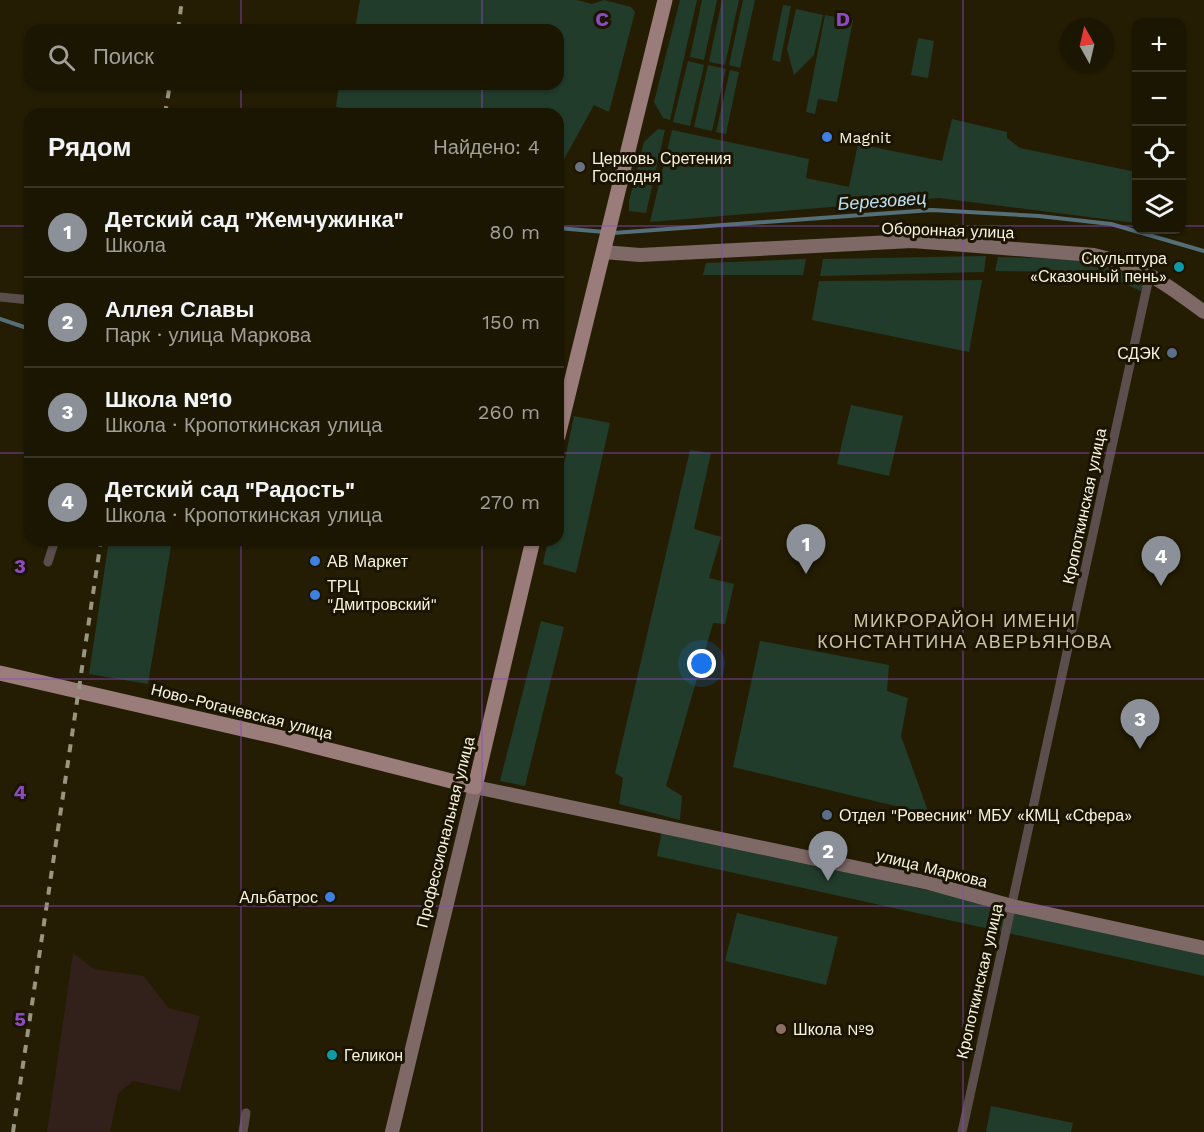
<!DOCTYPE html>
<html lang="ru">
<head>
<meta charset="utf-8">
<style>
  body { margin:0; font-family:"Work Sans",sans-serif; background:#241f0c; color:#f1f3f6 }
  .controls { position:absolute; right:18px; top:18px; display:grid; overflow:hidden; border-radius:12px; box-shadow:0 2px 4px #0004 }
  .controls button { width:54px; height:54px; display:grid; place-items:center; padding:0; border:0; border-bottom:2px solid #393524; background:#1b1602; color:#f1f3f6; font:30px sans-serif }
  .compass { position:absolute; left:1060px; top:18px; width:54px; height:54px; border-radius:50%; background:#1b1602; box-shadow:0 2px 4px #0004; rotate:352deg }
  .you { position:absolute; left:702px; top:664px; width:21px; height:21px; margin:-15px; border:4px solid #fff; border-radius:50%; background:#1a73e8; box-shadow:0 0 0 9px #1a73e833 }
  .badge { display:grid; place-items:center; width:39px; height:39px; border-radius:50%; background:#8c9099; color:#fff; font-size:20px; font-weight:700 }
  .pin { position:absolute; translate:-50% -50px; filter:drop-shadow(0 2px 3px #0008) }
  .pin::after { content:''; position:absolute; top:32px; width:21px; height:18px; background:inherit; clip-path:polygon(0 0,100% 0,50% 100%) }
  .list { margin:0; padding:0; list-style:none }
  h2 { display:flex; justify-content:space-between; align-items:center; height:78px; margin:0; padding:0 24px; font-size:26px }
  h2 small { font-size:20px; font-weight:400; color:#a09f99 }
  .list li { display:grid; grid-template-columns:39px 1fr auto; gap:18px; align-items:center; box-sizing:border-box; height:90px; padding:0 24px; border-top:2px solid #393524 }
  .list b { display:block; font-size:22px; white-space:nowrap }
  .list p { margin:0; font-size:20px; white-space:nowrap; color:#a09f99 }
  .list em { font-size:20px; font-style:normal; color:#a09f99 }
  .icon { flex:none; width:33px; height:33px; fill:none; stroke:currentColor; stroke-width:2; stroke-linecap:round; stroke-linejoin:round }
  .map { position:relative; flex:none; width:1204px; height:1132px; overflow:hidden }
  .search { position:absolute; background:#1b1602; box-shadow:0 2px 4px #0004; left:24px; top:24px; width:540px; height:66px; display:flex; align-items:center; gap:15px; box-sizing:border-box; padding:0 21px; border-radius:18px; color:#a09f99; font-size:22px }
  .panel { position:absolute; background:#1b1602; box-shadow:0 2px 4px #0004; left:24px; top:108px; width:540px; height:438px; border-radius:18px }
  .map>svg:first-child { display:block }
  .industrial { fill:#32201a }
  .green { fill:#223c2c }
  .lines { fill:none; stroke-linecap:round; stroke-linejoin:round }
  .stream { stroke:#546f78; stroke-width:4 }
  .street { stroke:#5c4e4c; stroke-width:9 }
  .secondary { stroke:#7f6967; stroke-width:14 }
  .primary { stroke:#9a7d7b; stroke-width:15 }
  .rail { stroke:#999580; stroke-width:4; stroke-dasharray:8 8; stroke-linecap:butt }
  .grid { fill:none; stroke:#8d4ac4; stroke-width:1.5; stroke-opacity:0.55 }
  .shop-dot { fill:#3f7fe0; stroke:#1b1400; stroke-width:2 }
  .worship-dot { fill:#6b7280; stroke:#1b1400; stroke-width:2 }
  .culture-dot { fill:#0f9aa8; stroke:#1b1400; stroke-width:2 }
  .service-dot { fill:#5c6f8a; stroke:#1b1400; stroke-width:2 }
  .education-dot { fill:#8d6e63; stroke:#1b1400; stroke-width:2 }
  .labels { text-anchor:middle; stroke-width:6; stroke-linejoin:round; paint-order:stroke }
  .poi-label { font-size:16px; fill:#f6f3e3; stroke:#1b1400; text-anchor:start }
  .street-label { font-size:16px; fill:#f6f3e3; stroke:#1b1400 }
  .water-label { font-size:18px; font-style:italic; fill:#bae1f7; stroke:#1b1400 }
  .neighbourhood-label { font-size:18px; letter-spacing:1.5px; fill:#cac2a3; stroke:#1b1400 }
  .grid-label { font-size:20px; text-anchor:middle; font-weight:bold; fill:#8d4ac4; stroke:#1b1400; stroke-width:6; stroke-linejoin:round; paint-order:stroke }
</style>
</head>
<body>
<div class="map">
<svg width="1204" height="1132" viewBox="0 0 1204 1132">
  <rect width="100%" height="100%" fill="#241d03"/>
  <path class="industrial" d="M73,953l21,16 50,7 24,32 32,8 -20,75 -47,-10 -15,13 -8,38h-63z"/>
  <path class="green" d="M360,0h217l15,4 12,-4 27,7 4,5 -26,100 -15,-7 -36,65v-56h-177l-45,-7 3,-23h219v-54h-203z
    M680,0h17l-27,120 -7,-2 -9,-16z
    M702,0h15l-13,60 -14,-3z
    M722,0h17l-14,65 -16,-3z
    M743,0h12l-15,68 -11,-3z
    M783,5l8,1 -11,56 -8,-2z
    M796,9l27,6 -9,40 -20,20 -7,-26z
    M825,15l28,5 -16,82 -19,-3 -3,15 -9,-2z
    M918,38l16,3 -6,37 -17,-3z
    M688,61l16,4 -14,61 -17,-4z
    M708,65l18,4 -14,62 -18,-4z
    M730,70l9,2 -13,62 -10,-2z
    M952,119l55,13v6l13,10 116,24v51l-197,-25 -289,24 22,-92 137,29 -3,19 43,9 9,-43 84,17z
    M658,129l7,1 -19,83 -17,-2v-10l15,-59z
    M986,256l-2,16 -164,4 3,-17z
    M998,257l101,3 46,23 -4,8 -42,-19 -104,-1z
    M806,259l-3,16h-100l3,-12z
    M982,280l-13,72 -157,-32 7,-39z
    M851,405l52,11 -14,60 -52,-12z
    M574,416l36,7 -34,150 -33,-9 5,-24h10v-48z
    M690,450l21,3 -17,76 27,8 -12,41 25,6 -9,40 -12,-1 -47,163 16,10 -2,24 -61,-16 4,-26 -8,-5z
    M109,540h63l-24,144 -59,-10z
    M541,621l23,6 -39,159 -25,-5z
    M760,641l129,24 -2,26 21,7 -7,38 28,78 -196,-47z
    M662,830l542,123v23l-547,-120z
    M737,913l101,24 -12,48 -101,-24z
    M991,1106l82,17 -2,9h-85z"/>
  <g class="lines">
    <path class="stream" d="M558,228l47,4
      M613,233l319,-23 107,6 72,8 93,27
      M0,319l30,10"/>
    <path class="street" d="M0,297l30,3
      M48,562l7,-22
      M243,1132l3,-19
      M962,1132l188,-859"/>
    <path class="secondary" d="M603,252l37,3 272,-14 182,14c49,11 71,28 110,57
      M392,1132l83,-345 454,96 83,23 192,42"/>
    <path class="primary" d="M558,436l107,-436
      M0,673l278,64 197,50 58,-247"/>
    <path class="rail" d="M178,30l4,-30
      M165,114l5,-30
      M13,1132l88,-592"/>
  </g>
  <path class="grid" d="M241,0v30M482,0v30M722,0v1132M963,0v1132M241,84v30M482,84v30M0,226h30M558,226h578M1182,226h22M0,453h30M558,453h646M241,540v592M482,540v592M0,679h1204M0,906h1204"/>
  <g class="shop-dot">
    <circle cx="827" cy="137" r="6"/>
    <circle cx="315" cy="561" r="6"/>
    <circle cx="315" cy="595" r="6"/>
    <circle cx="330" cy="897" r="6"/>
  </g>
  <circle class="worship-dot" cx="580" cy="167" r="6"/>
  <g class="culture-dot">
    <circle cx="1179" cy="267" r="6"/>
    <circle cx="332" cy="1055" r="6"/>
  </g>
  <g class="service-dot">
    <circle cx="1172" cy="353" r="6"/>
    <circle cx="827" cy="815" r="6"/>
  </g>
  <circle class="education-dot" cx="781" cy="1029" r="6"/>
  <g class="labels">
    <g class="poi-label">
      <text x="839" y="143">Magnit</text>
      <text x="592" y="164">Церковь Сретения<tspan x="592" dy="18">Господня</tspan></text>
      <text x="1167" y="264" text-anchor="end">Скульптура<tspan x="1167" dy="18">«Сказочный пень»</tspan></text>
      <text x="1160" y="359" text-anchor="end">СДЭК</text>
      <text x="327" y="567">АВ Маркет</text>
      <text x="327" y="592">ТРЦ<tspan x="327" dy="18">"Дмитровский"</tspan></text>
      <text x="839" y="821">Отдел "Ровесник" МБУ «КМЦ «Сфера»</text>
      <text x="318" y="903" text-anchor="end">Альбатрос</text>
      <text x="793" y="1035">Школа №9</text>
      <text x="344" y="1061">Геликон</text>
    </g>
    <g class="street-label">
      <text transform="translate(948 230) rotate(2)" y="6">Оборонная улица</text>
      <text transform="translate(1084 506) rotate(-78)" y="6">Кропоткинская улица</text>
      <text transform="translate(242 711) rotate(14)" y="6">Ново-Рогачевская улица</text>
      <text transform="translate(445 832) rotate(-76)" y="6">Профессиональная улица</text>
      <text transform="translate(932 868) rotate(14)" y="6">улица Маркова</text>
      <text transform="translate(979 981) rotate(-77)" y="6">Кропоткинская улица</text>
    </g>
    <g class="water-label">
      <text transform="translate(882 201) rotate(-4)" y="6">Березовец</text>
    </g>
    <g class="neighbourhood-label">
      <text x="965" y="627">МИКРОРАЙОН ИМЕНИ<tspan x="965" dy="21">КОНСТАНТИНА АВЕРЬЯНОВА</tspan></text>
    </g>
  </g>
  <g class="grid-label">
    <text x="602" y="26">C</text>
    <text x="843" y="26">D</text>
    <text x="20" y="573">3</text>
    <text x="20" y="799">4</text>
    <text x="20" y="1026">5</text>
  </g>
</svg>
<div class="controls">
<button>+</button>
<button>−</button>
<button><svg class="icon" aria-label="locate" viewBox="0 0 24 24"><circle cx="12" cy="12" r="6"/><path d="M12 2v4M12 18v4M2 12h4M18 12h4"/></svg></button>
<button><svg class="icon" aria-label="layers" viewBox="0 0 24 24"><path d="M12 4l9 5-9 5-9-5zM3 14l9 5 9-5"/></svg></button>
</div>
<svg class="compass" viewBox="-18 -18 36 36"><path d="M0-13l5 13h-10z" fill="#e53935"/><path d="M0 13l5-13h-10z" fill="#a09f99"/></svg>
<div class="you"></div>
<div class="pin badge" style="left:806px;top:574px">1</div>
<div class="pin badge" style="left:828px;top:881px">2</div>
<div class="pin badge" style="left:1140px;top:749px">3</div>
<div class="pin badge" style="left:1161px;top:586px">4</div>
<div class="search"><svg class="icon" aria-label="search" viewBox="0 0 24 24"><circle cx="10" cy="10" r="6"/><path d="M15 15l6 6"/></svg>Поиск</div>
<section class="panel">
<h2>Рядом<small>Найдено: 4</small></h2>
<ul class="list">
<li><span class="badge">1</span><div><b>Детский сад &quot;Жемчужинка&quot;</b><p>Школа</p></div><em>80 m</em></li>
<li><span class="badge">2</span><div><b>Аллея Славы</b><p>Парк · улица Маркова</p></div><em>150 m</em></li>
<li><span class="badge">3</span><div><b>Школа №10</b><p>Школа · Кропоткинская улица</p></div><em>260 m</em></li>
<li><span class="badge">4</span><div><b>Детский сад &quot;Радость&quot;</b><p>Школа · Кропоткинская улица</p></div><em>270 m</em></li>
</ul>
</section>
</div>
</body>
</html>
